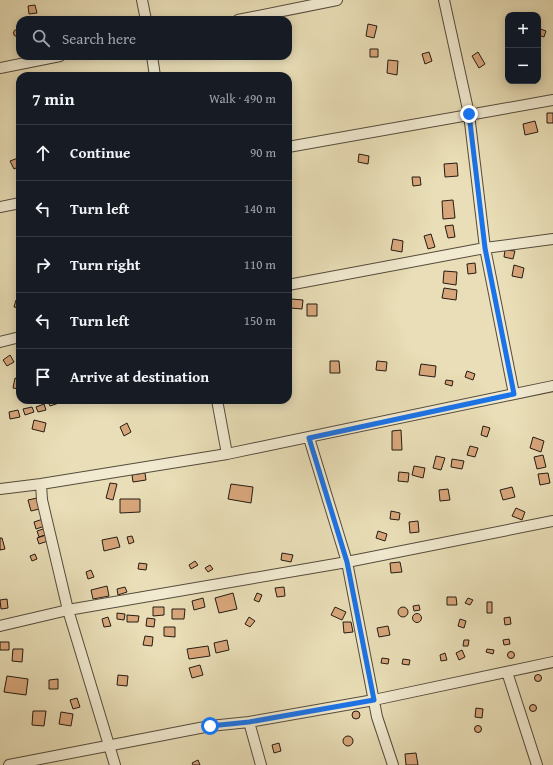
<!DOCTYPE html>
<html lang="en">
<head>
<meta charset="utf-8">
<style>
  body { margin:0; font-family:"Gentium Book Plus",serif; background:#242831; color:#f1f3f6 }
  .controls { position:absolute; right:12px; top:12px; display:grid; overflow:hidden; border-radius:8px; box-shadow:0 2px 10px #0003 }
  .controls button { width:36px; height:36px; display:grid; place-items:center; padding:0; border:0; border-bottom:1px solid #363941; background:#171b24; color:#f1f3f6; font:20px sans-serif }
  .stop { position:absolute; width:12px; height:12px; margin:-9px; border:3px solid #1a73e8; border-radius:50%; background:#fff }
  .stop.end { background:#1a73e8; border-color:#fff; box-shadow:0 1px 4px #0008 }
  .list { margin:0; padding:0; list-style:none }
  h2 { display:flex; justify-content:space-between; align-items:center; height:52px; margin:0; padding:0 16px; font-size:17px }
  h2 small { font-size:13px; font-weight:400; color:#9ea1a6 }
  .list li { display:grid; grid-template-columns:26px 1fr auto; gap:12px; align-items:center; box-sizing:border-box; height:56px; padding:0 16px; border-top:1px solid #363941 }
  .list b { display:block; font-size:15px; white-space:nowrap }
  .list em { font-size:13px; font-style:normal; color:#9ea1a6 }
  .icon { flex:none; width:22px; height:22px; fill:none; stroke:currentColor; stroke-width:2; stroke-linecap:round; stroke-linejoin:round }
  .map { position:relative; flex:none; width:553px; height:765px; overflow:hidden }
  .search { position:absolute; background:#171b24; box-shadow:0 2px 10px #0003; left:16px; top:16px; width:276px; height:44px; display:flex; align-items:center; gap:10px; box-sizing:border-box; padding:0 14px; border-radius:12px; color:#9ea1a6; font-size:15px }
  .panel { position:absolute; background:#171b24; box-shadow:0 2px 10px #0003; left:16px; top:72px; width:276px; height:332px; border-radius:12px }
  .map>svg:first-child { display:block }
  .building { fill:#d8a67b; stroke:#241c13 }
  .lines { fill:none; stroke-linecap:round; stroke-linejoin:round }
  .street-casing { stroke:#554c3c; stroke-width:12 }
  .street { stroke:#f1ead0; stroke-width:10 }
  .route { stroke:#1a73e8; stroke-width:5 }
</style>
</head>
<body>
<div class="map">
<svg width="553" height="765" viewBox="0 0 553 765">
  <rect width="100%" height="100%" fill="#e9deb7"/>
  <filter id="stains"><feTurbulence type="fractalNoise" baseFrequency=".005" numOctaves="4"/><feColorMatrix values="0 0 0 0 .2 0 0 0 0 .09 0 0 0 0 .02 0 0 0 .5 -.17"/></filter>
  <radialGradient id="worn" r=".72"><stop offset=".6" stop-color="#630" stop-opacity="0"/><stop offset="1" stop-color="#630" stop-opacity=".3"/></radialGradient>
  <path class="building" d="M35,5l2,8 -8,1 -1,-8z
    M368,24l9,2 -3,12 -8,-2z
    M538,28l8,3 -2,6 -6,-2z
    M13.5 33a3.5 3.5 0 1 1 7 0a3.5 3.5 0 1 1-7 0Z
    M370,49h8v8h-8z
    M429,52l3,9 -7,3 -3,-10z
    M478,52l7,12 -6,4 -7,-12z
    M388,60l10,1 -1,14 -10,-2z
    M547,113h6v10h-6z
    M535,121l3,11 -13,3 -2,-11z
    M359,154l10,2 -1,8 -10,-2z
    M18,158l2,8 -6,3 -4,-8z
    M457,163l1,13 -13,1 -1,-13z
    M412,177h8l1,8 -8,1z
    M453,200l2,18 -12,1 -1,-18z
    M453,225l2,12 -7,1 -3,-12z
    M431,234l4,13 -7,2 -4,-13z
    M393,239l10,2 -1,11 -11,-2z
    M505,250l10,1 -2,8 -9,-2z
    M475,263l1,10 -8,1 -1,-10z
    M514,265l10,3 -2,10 -10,-2z
    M444,271l13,1 -1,13 -13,-2z
    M444,288l13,2 -1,10 -14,-2z
    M291,299l12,1 -1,9 -12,-1z
    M16,300l4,1v7l-6,-1z
    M307,304h10v12h-10z
    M10,355l4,7 -7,4 -4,-6z
    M330,361h9l1,12h-10z
    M377,361l10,1 -1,9 -10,-1z
    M421,364l15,2 -1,11 -16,-2z
    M467,371l8,3 -2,6 -8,-3z
    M15,378l5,2 -1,9 -6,-1z
    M446,380l7,1 -1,5 -7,-2z
    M53,400h5l1,3 -9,3 -2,-4z
    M44,404l2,6 -8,2 -2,-5z
    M32,407l2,5 -9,3 -2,-6z
    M18,410l2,7 -10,2 -1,-7z
    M34,420l12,3 -2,9 -12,-3z
    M127,423l4,9 -7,4 -4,-9z
    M483,426l7,2 -3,9 -6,-2z
    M401,430l1,20h-10v-19z
    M533,437l11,4 -3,11 -11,-4z
    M470,446l8,2 -3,9 -8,-2z
    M543,455l3,12 -9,2 -3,-12z
    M436,456l9,2 -4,12 -8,-2z
    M452,459l12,2 -2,8 -11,-2z
    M414,466l11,2 -2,10 -11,-3z
    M399,472l10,1 -1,9 -10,-1z
    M145,473l1,7 -13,2 -1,-7z
    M548,473l2,10 -10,2 -2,-11z
    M110,483l7,1 -4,16 -7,-2z
    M231,484l22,3 -2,16 -23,-4z
    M512,487l3,10 -12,3 -3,-10z
    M448,489l2,11 -10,1 -1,-11z
    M37,498l2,11 -8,2 -3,-11z
    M120,499h20v13l-20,1z
    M516,508l9,4 -3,8 -10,-4z
    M391,511l9,2 -1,7 -9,-1z
    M43,519l2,7 -9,3 -2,-7z
    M418,521l1,11 -9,1 -1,-11z
    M46,528l2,6 -9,3 -2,-6z
    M378,531l9,3 -2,7 -9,-3z
    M46,535l2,6 -9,3 -2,-6z
    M132,536l2,6 -5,2 -2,-7z
    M117,537l3,10 -16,4 -2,-11z
    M0,538h2l3,11 -5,1z
    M282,553l11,2 -2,7 -10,-2z
    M35,554l2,5 -5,2 -2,-5z
    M195,561l3,4 -7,4 -2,-4z
    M400,562l2,10 -11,1 -1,-10z
    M139,563l8,1 -1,6 -8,-1z
    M210,565l3,4 -5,3 -3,-4z
    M91,570l3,7 -6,2 -2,-7z
    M107,586l2,10 -16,3 -2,-9z
    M125,587l2,5 -9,3 -1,-6z
    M284,587l1,9 -8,1 -2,-9z
    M233,593l4,16 -18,4 -4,-15z
    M257,593l5,2 -3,7 -5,-2z
    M447,597h9l1,8h-10z
    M203,598l2,9 -11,3 -2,-9z
    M468,598l5,2 -3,5 -5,-2z
    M7,599l1,9 -7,1 -1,-9z
    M487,602h5v11h-5z
    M419,605l1,5 -6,1 -1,-5z
    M153,607h11v8l-11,1z
    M335,607l11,5 -4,8 -11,-5z
    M398 612a5 5 0 1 1 10 0a5 5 0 1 1-10 0Z
    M172,609h13l-1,10h-12z
    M117,613l8,1 -1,6 -7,-1z
    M412.5 618a4.5 4.5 0 1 1 9 0a4.5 4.5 0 1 1-9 0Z
    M127,615l12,1 -1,6h-11z
    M108,617l3,9 -7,1 -2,-8z
    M249,617l6,4 -5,6 -5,-3z
    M510,617l1,7 -6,1 -1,-7z
    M147,618l8,1 -1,8 -8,-1z
    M460,619l6,2 -2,7 -6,-2z
    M343,622h8l2,10 -9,1z
    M388,626l2,9 -11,2 -2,-9z
    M164,627h11v10l-11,-1z
    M145,636l8,1 -1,9 -9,-1z
    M509,639l1,5 -6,1 -1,-5z
    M227,640l2,10 -13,3 -2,-10z
    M464,640h5l-1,6h-5z
    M0,642h9v8h-9z
    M208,646l2,10 -21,3 -2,-10z
    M13,649h10l-1,13 -10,-1z
    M487,649l7,1 -1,4 -7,-2z
    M462,650l3,7 -6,3 -3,-7z
    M507.5 655a3.5 3.5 0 1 1 7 0a3.5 3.5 0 1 1-7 0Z
    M445,653l2,7 -6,1 -1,-6z
    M382,658l7,1 -1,5 -7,-1z
    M403,659l7,1 -1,5 -7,-1z
    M200,665l3,10 -11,3 -3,-10z
    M534.5 678a3.5 3.5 0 1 1 7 0a3.5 3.5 0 1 1-7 0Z
    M118,675l10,1 -1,10 -10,-1z
    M7,676l21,3 -2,16 -22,-3z
    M58,679v10h-9v-9z
    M77,698l3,9 -7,2 -3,-9z
    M529.5 708a3.5 3.5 0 1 1 7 0a3.5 3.5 0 1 1-7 0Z
    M476,708l7,1 -1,9 -7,-1z
    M352 715a4 4 0 1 1 8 0a4 4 0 1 1-8 0Z
    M33,711h13l-2,15 -12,-1z
    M61,712l12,2 -2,12 -12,-2z
    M474.5 729a3.5 3.5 0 1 1 7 0a3.5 3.5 0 1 1-7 0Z
    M343 741a5 5 0 1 1 10 0a5 5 0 1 1-10 0Z
    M279,743l2,8 -7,2 -2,-8z
    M416,753l2,12h-12l-1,-11z
    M198,760l2,5h-7l-1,-2z"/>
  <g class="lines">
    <defs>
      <path id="street" d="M142,0l4,20
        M444,0l25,114 16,134 29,146
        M238,20l99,-20
        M152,56l3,20
        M0,68l60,-12
        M288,147l265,-47
        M0,207l20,-4
        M288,285l197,-37 68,-9
        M0,342l20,-5
        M217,400l10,54
        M309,438l38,124 30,155 16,48
        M41,484l1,16 26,110 47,155
        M0,489l41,-5 186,-30 326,-68
        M0,626l68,-16 279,-48 206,-41
        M507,672l30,93
        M249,722l12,43
        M9,765l201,-39 39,-4 125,-22 179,-38"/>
    </defs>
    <use href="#street" class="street-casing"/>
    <use href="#street" class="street"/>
  </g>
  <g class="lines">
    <path class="route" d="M210,726l39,-4 125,-22 -27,-138 -38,-124 205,-44 -29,-146 -16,-134"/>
  </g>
  <rect width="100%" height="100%" filter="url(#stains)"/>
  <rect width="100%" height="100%" fill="url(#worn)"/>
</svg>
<div class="controls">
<button>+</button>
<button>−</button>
</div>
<div class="stop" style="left:210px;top:726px"></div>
<div class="stop end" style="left:469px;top:114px"></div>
<div class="search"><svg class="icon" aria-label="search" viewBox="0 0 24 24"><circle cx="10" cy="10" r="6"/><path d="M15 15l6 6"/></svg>Search here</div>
<section class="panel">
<h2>7 min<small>Walk · 490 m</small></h2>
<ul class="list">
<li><svg class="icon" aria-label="ahead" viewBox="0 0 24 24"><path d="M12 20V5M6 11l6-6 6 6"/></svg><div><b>Continue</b></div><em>90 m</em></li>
<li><svg class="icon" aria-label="left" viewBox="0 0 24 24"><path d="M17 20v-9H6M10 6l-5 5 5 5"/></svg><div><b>Turn left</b></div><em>140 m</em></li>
<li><svg class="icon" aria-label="right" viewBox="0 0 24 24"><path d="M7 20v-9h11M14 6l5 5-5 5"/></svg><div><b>Turn right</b></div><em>110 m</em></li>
<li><svg class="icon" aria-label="left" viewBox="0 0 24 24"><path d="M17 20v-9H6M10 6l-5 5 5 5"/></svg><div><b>Turn left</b></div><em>150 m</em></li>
<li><svg class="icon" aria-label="arrive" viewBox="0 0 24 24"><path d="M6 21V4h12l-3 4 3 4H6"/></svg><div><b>Arrive at destination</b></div></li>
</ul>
</section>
</div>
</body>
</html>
